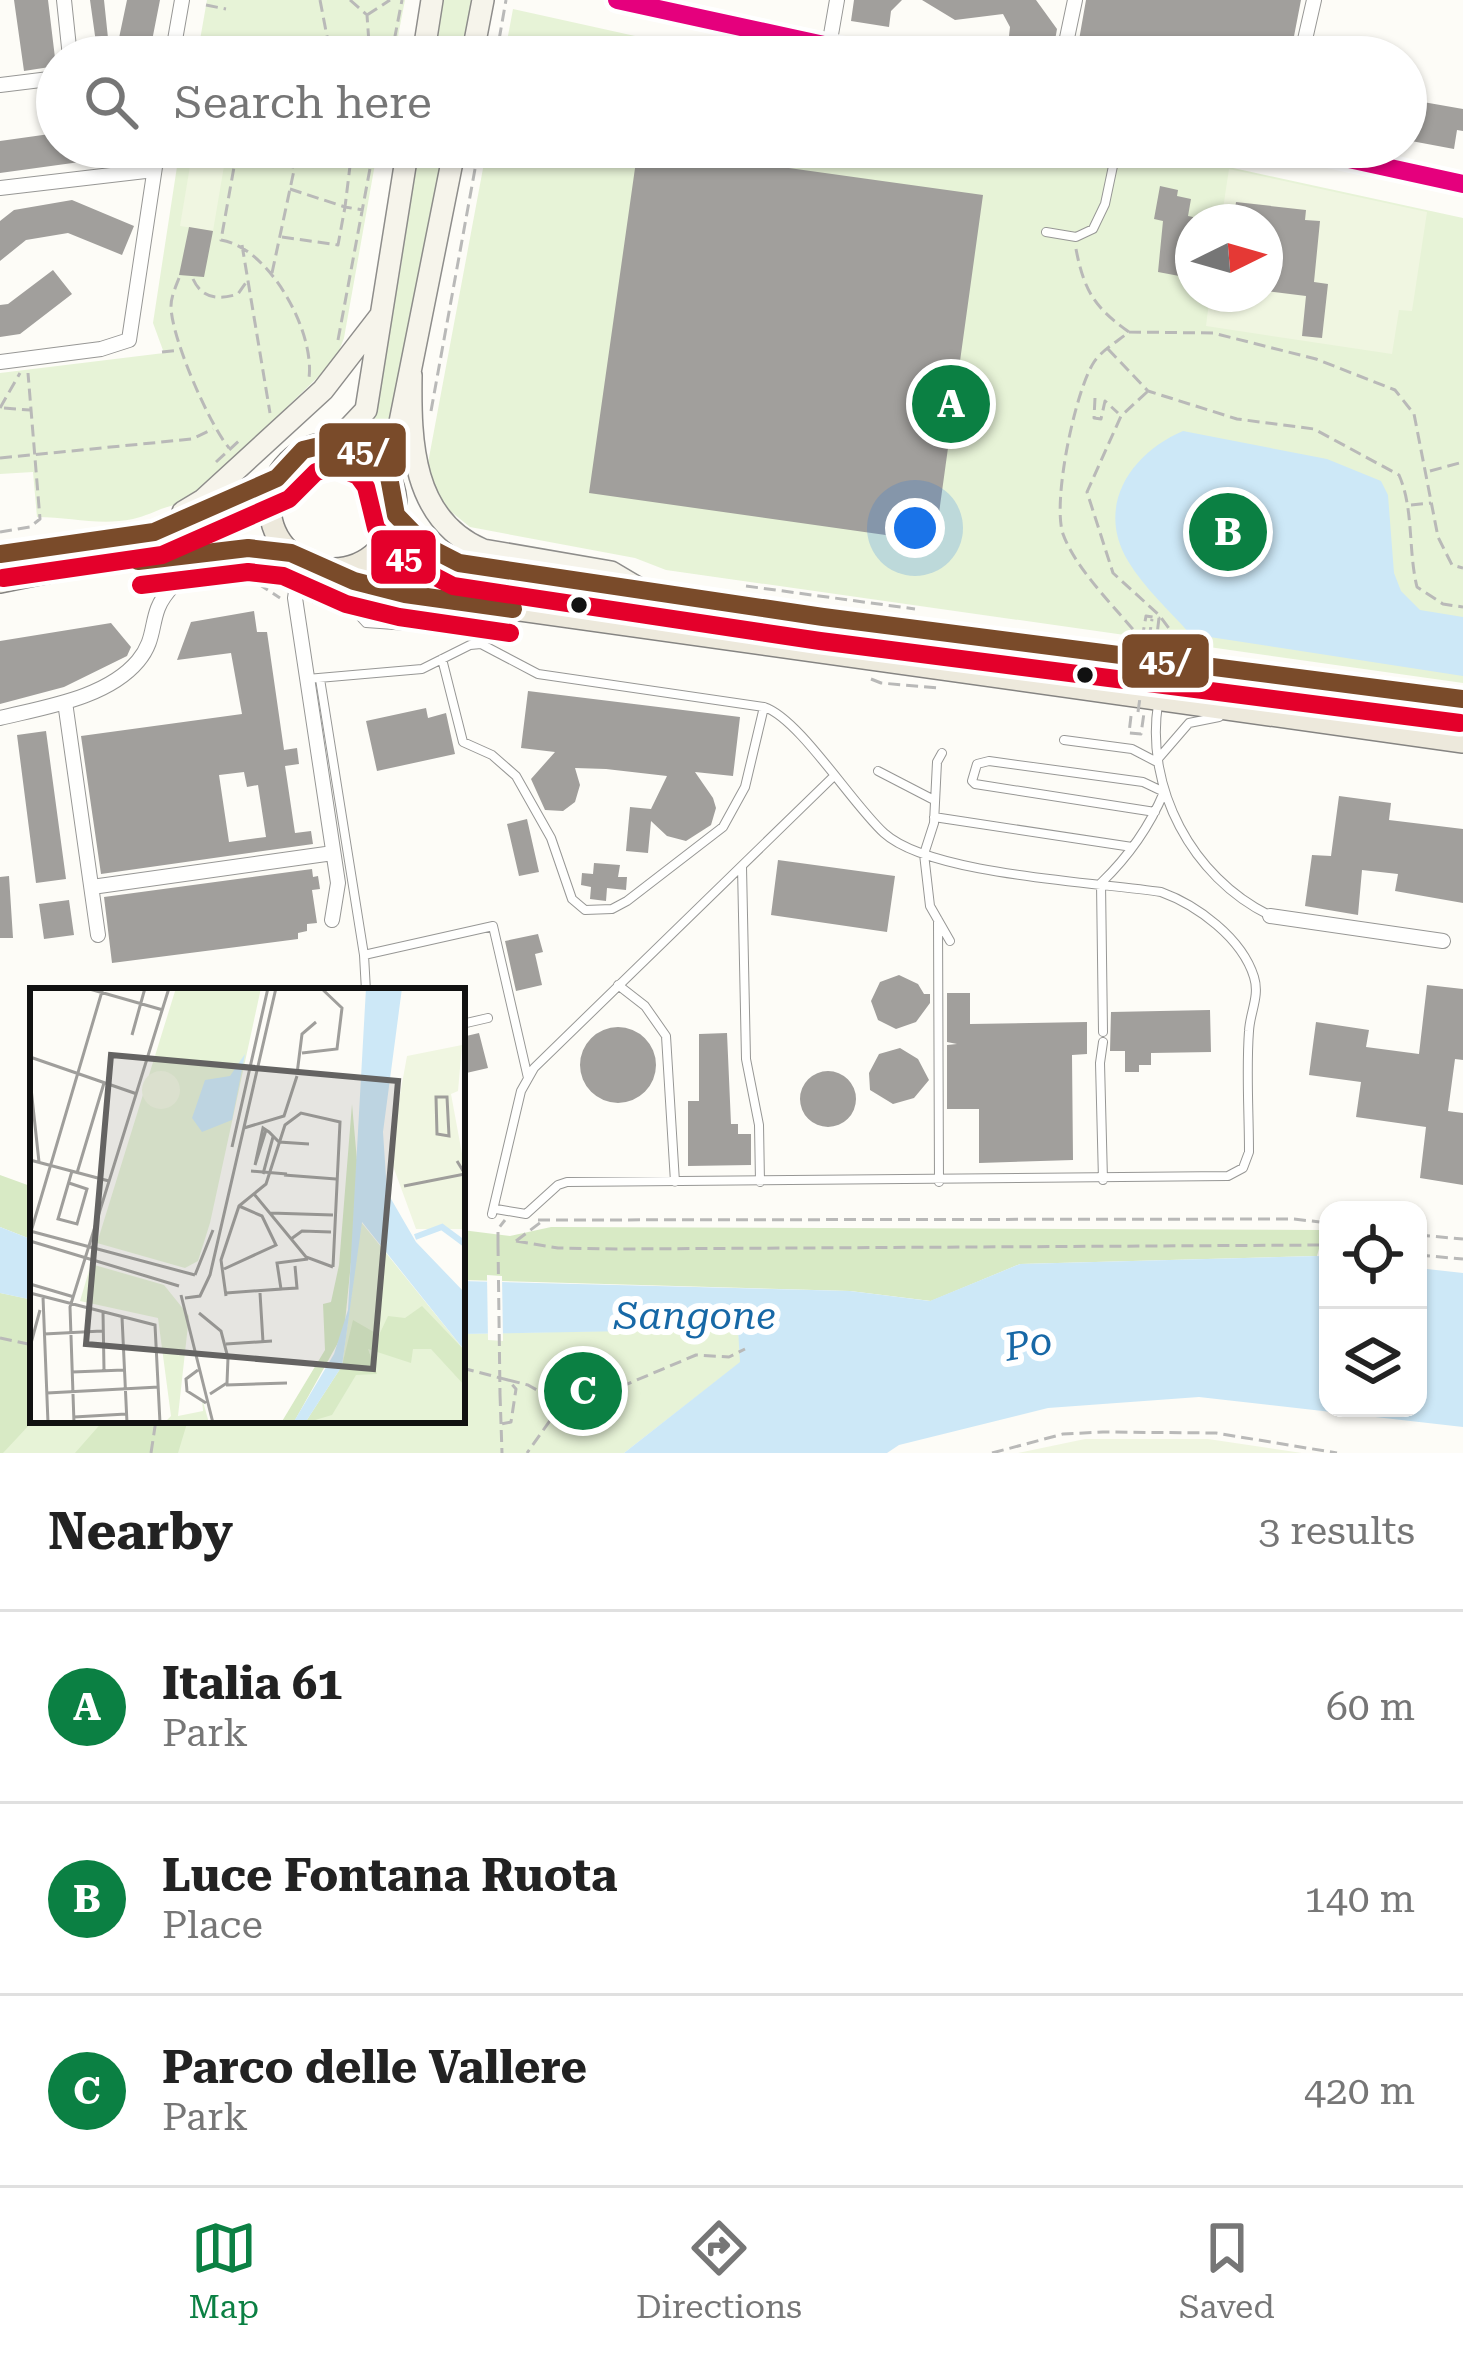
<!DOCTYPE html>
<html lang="en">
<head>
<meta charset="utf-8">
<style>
  body { margin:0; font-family:"Roboto Serif",serif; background:#f2f2f2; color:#222 }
  .controls { position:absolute; right:36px; bottom:36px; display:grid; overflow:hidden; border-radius:24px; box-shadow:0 3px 9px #0004 }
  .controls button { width:108px; height:108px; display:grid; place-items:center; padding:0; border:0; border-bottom:3px solid #e0e0e0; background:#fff; color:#222; font:60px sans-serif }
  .compass { position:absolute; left:1175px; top:204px; width:108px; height:108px; border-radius:50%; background:#fff; box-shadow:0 3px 9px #0004; rotate:85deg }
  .you { position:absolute; left:915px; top:528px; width:42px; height:42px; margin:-30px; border:9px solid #fff; border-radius:50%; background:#1a73e8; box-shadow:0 0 0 18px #1a73e833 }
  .badge { display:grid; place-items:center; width:78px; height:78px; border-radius:50%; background:#0b8043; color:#fff; font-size:39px; font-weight:700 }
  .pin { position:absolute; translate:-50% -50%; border:6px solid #fff; box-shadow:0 3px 12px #0006 }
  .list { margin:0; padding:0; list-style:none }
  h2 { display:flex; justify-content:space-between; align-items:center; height:156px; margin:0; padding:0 48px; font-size:51px }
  h2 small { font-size:39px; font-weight:400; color:#767676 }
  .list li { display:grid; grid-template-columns:78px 1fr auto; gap:36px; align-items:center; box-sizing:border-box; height:192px; padding:0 48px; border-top:3px solid #e0e0e0 }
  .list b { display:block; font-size:45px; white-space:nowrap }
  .list p { margin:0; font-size:39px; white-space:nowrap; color:#767676 }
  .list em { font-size:39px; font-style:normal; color:#767676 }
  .icon { flex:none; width:66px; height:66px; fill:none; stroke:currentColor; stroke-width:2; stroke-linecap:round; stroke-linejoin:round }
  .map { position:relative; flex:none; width:1463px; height:1453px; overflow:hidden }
  .search { position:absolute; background:#fff; box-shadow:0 3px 9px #0004; left:36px; right:36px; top:36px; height:132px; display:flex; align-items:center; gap:30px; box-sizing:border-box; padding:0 42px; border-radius:66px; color:#767676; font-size:45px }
  .sheet { height:732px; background:#fff }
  nav { display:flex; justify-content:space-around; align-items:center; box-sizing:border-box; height:168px; border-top:3px solid #e0e0e0; background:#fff; font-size:33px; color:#767676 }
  nav a { display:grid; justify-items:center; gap:6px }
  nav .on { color:#0b8043 }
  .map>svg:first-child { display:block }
  .green { fill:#e7f3d7; fill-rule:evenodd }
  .forest { fill:#d8eac5 }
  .pitch { fill:#f0f6e1 }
  .water { fill:#cde8f7 }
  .pier { fill:#fdfcf7 }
  .building { fill:#a19f9c; fill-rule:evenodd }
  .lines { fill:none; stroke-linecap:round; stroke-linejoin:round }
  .service-casing { stroke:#979795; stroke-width:10 }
  .minor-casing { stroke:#979795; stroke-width:16 }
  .tertiary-casing { stroke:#979795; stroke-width:20 }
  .secondary-casing { stroke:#8e8d8b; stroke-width:24 }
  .primary-casing { stroke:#858482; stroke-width:24 }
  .path { stroke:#b9b9b8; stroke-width:3; stroke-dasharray:12 6; stroke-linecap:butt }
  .service { stroke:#fffffe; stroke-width:8 }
  .minor { stroke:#fffffe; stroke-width:14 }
  .tertiary { stroke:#fffffe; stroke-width:16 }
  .secondary { stroke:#f6f4eb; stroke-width:21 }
  .primary { stroke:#ede9dc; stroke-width:21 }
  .path-bridge { stroke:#b9b9b8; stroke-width:3; stroke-dasharray:12 6; stroke-linecap:butt }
  .bus-1-casing { stroke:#fff; stroke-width:27 }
  .bus-2-casing { stroke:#fff; stroke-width:27 }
  .bus-3-casing { stroke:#fff; stroke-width:27 }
  .bus-1 { stroke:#7a4b2a; stroke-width:18 }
  .bus-2 { stroke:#e4002b; stroke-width:18 }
  .bus-3 { stroke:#e5007d; stroke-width:18 }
  .bus-dot { fill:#111; stroke:#fff; stroke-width:4.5 }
  .labels { text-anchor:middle; stroke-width:12; stroke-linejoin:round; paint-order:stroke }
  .water-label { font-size:39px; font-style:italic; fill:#1768a6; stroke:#fff }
  .inset-river { fill:none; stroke:#cde8f7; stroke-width:6 }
  .inset-road { fill:none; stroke:#9f9e9b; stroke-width:3 }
  .view { fill:#646362; fill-opacity:0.15; stroke:#646362; stroke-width:6 }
  .inset-edge { fill:none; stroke:#111; stroke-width:6 }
  .line-badge { stroke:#fff; stroke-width:4.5 }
  .badge-label { font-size:33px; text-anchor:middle; font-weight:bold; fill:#fff }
</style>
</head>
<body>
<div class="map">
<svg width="1463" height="1453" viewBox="0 0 1463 1453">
  <rect width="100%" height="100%" fill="#fdfcf7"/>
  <path class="green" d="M207,0h198l-11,57h-197z
    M443,0h29l-10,57h-29z
    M513,9l217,48h-226z
    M180,147h198l-34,191 -5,13 -19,24 -133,129c-23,0 -32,10 -54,15 -33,7 -63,-2 -96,-2l-4,-45 -33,2v-101l164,-20 -11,-30z
    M416,147h29l-57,301 -25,-20 11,-16 28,-151v-34z
    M487,147h650l326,71v465l-797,-113 -31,-12 -165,-31 -31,-25 -11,-39zM1193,222h72v72h-72z
    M0,1293l33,7v120h429v-86l276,-6 3,34 -117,91h-624z"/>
  <path class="forest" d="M0,1175l33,12v53l-33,-13z
    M551,1227l773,3 -7,26 -297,8 -89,37 -81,-10 -388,-11v-50l48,6z
    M0,1293l33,7v120h19l-20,2 -29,31h-3z
    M104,1420h84l-10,33h-103z"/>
  <path class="pitch" d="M191,160l33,6 -11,65 -33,-5z
    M1229,169l198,43 -15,99 -13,-1 -7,44 -186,-28 4,-32h55v-72h-44z
    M1085,1439h123l94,14h-284z"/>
  <path class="water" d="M1183,431l144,28 54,22 7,14 6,78 7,18 19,19 43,7v59l-273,-42c-20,-23 -46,-46 -62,-73 -33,-55 3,-108 55,-130z
    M0,1227l33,13v60l-33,-7z
    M1317,1256l11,1v151h90v-140l45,5v154l-264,-30 -151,11 -149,37 -12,8h-263l116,-91 -2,-33 -276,5v-53l388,10 80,10 90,-37z"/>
  <path class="pier" d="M487,1275l15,1 1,65 -15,-1z"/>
  <path class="building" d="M14,0h34l8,66 -32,5z
    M90,0h14l6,57h-12z
    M127,0h33l-11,56 -34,1z
    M854,0h48l-11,11 -2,16 -38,-6z
    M922,0h114l21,29 -5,28 -45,-3 3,-27 -7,-13 -48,6z
    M1086,0h215l-11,57h-214z
    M1406,99l57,10v22l-6,-1 -3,19 -48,-9z
    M57,133v14h81v7l-138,19v-32z
    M638,147l345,48 -48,347 -346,-49z
    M1160,186l18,4 -1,6 14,3 -3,17 5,1 -3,61 -32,-6 5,-51 -9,-2z
    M72,200l62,26 -12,29 -54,-22 -42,7 -26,21v-40l14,-11z
    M1236,202l70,8 -1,10 15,1 -6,61 14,2 -6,54 -20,-2 4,-40 -41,-5v-69h-32z
    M189,227l24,4 -9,46 -25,-2z
    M53,270l19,24 -52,40 -20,3v-32l8,-1z
    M254,611l3,21h10l17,118 13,-2 2,16 -14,2 10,67 16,-2 2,13 -212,30 -20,-138 161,-22 -11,-61 -54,7 14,-38zM244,772l3,15 11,-2 8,52 -37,5 -10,-67z
    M111,623l20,24 -4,9 -63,31 -64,17v-63z
    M528,691l212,26 -7,59 -38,-4 18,26 3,10 -5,17 -25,16 -19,-5 -16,-15 -3,32 -22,-2 4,-44 21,2 16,-33 -61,-7 -31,-1 5,17 -5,17 -12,9 -18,-1 -14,-31 24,-27 -34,-4z
    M426,708l2,10 18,-5 9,41 -78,17 -11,-50z
    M46,731l20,148 -30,4 -19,-148z
    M1339,796l52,7 -2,17 74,9v74l-68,-12 3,-17 -36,-4 -4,45 -53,-9 7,-51 19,1z
    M527,819l12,53 -20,4 -12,-52z
    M778,860l117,16 -8,56 -116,-17z
    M594,863l26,2 -2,12h9l-1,13 -19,-2 -1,13 -16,-2 1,-12 -10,-2 1,-12 11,1z
    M312,869l1,8 5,-1 2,13 -8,1 5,33 -10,1v7l-9,2v6l-186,24 -8,-66z
    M9,876l4,62h-13v-61z
    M69,900l5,35 -30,4 -5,-35z
    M538,934l5,18 -8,2 7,31 -26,6 -11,-50z
    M899,975l19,9 6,10h6v9l-14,19 -20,7 -18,-9 -7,-19 9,-19z
    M1427,985l36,4v71l-8,-1 -7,52 15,2v72l-43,-7 6,-51 -70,-10 5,-35 -52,-7 7,-53 53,8 -3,17 53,7z
    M947,993h23v31l117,-2v32l-15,1 1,105 -94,3v-54h-32v-64l10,-1 -10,-2z
    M1210,1010l1,42 -60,1v12h-12v7h-14v-21h-15l1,-39z
    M580 1065a38 38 0 1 1 76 0a38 38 0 1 1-76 0Z
    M479,1033l9,35 -26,6v-37z
    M727,1033l4,91h7v10h13v31l-63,1v-65h11v-67z
    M900,1048l18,11 11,21 -15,18 -21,6 -23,-14 -1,-17 10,-19z
    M800 1099a28 28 0 1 1 56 0a28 28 0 1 1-56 0Z"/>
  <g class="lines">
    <defs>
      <path id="service" d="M1046,232l30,5 17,-8 12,-25 12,-57
        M341,581l5,20 20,22 42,3 37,-20
        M442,659l21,83 29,13 24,21 35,62 21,61 13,11 27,-1 15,-8 96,-74 22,-40 19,-80
        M307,679l115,-10 48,-24 11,-1 57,30 226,33c35,11 88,97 120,126 46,42 211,49 277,59 36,13 81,46 93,85 6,19 -4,35 -5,54 -3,40 0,81 0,121l-6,16 -15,8 -661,6 -9,3 -32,29 -30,-5
        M320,679l44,276 129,-29 35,152
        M1158,704c-13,84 34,173 111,211
        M1064,740l68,9 23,12
        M942,753l-5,9 -3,61 -10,31 6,52 20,35
        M1157,760l32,-37 30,-6
        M878,771l56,29
        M934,817l198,30
        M742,867l4,192 13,66 1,57
        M938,920l1,262
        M364,955l2,36
        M618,985l27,21 21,30 9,146
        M462,1024l26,-6
        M1103,1032l-2,-149c28,-27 48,-55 63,-91l-21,-10 -154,-21 -12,3 -5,17 3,3 180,28
        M1103,1042l-3,21 3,117
        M492,1214l29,-123 13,-23 299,-291"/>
      <path id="minor" d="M64,0l6,57
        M829,46l8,-46
        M172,57l10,-57
        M1063,57l12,-57
        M1301,57l13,-57
        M0,85l57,-7
        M0,188l154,-18
        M0,362l101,-13 28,-9 29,-193
        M309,564l-11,15 -3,19 43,285 -6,37
        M65,702l33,233
        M0,718c45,-11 107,-20 138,-57 16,-19 13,-35 20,-53 8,-21 35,-40 51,-56
        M92,887l241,-34
        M1270,916l173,25"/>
      <path id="tertiary" d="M617,0l262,57
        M1294,147l169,37"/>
      <path id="secondary" d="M423,57l9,-57
        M472,57l11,-57
        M411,375c-1,67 1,145 72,175l128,22 27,16
        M336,442l30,-32 42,-263
        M389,477l66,-330
        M183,512l20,-12 120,-110 58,-75"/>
      <path id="primary" d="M270 506a63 63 0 1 1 126 0a63 63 0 1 1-126 0Z
        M396,515l30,31 33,17 364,54 640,82
        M0,554l154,-22 123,-54
        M334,569l20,12 51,13 1058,148
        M0,582c83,-18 208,-39 291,-29"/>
    </defs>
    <use href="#service" class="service-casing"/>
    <use href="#minor" class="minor-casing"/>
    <use href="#tertiary" class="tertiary-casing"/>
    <use href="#secondary" class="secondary-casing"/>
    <use href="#primary" class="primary-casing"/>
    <path class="path" d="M320,0l11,57
      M350,0l17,15 3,42
      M206,5l20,4
      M367,15l23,-15
      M391,57l11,-57
      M496,57l10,-57
      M196,147l38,9
      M300,157l50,9 2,-19
      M294,167l-58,-11 -15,84c49,8 94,92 88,138
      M290,189l55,18 5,-41
      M282,237l56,8 7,-38 18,3
      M242,245l28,168
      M1076,249c8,42 19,59 53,83 -11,9 -27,18 -35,30 -19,29 -42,140 -31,172 13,36 54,75 78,105
      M272,273l27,-126
      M179,278c-3,8 -8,19 -8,28 0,31 38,118 58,142
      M193,279c9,20 26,21 45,15l9,-13
      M1129,332l84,1 103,26 79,31 19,24 24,123 14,28 11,3
      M338,340l36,-193
      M1108,349l40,42 89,28 77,10 85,46c15,34 9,76 18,112l26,17 20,3
      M162,352l19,-2
      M1147,392l-26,24 -34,76 26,81 46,42 21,28
      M1095,398l-1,20 7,1 4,-18 13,12
      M0,408l20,-35
      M4,408l26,2
      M431,411l48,-264
      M0,458l192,-19 21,-10
      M216,462l24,-22
      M1430,471l33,-9
      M1411,505l20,-2
      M0,532l30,-5 10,-8 -12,-146
      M251,567l6,16 23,15
      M746,586l169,23
      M312,602l13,-1
      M1142,639l4,-23 13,2 -3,25
      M1149,639l3,-20
      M871,679l10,4 58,5
      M1131,716l-2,17 12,1 3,-21
      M538,1220l756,-1 34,4
      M1418,1235l45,4
      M516,1241l42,7 58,1 712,-4
      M516,1241l25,-19
      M498,1244v-15l7,-9
      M1418,1255l45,4
      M0,1338l33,7
      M462,1368l46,12 8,9 -5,33 -10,2
      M508,1380l20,5 25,14 1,16 -27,38
      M500,1394l2,59
      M554,1415l142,-60 33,2 16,-8
      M151,1453l5,-33
      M992,1453l71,-19 40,-2 113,1 121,20"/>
    <use href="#service" class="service"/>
    <use href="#minor" class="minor"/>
    <use href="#tertiary" class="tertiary"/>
    <use href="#secondary" class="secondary"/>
    <use href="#primary" class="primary"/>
    <path class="path-bridge" d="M1138,712l10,-72
      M498,1244l2,150"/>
    <defs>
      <path id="bus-1" d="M0,554l154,-22 123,-54 26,-28 33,-8 22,5 17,11 14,19 7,38 30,31 33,17 364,54 640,82
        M138,561l110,-13 43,5 63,28 51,13 108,15"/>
      <path id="bus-2" d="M3,578l159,-23 127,-56 27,-27 20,-5 22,9 8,11 10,41 33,35 44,23 367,55 640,82
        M141,585l107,-13 35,4 63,28 53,13 111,16"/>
      <path id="bus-3" d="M617,0l262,57
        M1294,147l169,37"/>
    </defs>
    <use href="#bus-1" class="bus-1-casing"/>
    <use href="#bus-2" class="bus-2-casing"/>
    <use href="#bus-3" class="bus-3-casing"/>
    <use href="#bus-1" class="bus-1"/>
    <use href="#bus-2" class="bus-2"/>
    <use href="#bus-3" class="bus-3"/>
  </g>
  <g class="bus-dot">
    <circle cx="579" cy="605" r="10"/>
    <circle cx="1085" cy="675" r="10"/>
  </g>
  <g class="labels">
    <g class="water-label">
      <text x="695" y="1329">Sangone</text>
      <text transform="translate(1028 1343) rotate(-10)" y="14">Po</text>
    </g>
  </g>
  <g transform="translate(30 988)">
    <rect width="435" height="435" fill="#fdfcf7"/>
    <path d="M146,0h85l-51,235 -12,38 -13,7 -88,-25zM331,234l104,129v72h-160l37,-57zM61,276l73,21 25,31 -11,100 25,-5 -1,-13 7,25h-45l7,-7 -13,-98 -78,-17z" fill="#e7f3d7"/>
    <path d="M322,116l7,79 -15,149 -50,90 -13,1 44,-73 -2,-46 8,-2 8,-37zM392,318l43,45v35l-34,-37h-18l-2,14 -43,-14 9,25 -21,1 -24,40 -27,8 37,-57 11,-46 26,15 9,-19 17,2z" fill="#d8eac5"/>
    <path d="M432,57l-4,46 -7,3 14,76v59h-49l-27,-74 18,-99zM112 102a19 19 0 1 1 38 0a19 19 0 1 1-38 0Z" fill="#f0f6e1"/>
    <path d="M336,0h36l-19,144 4,60 29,50 49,51v58l-103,-129 -20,144 -37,57h-12l41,-69 14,-44zM215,66l-13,66 -30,12 -10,-14 13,-38 25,-4z" fill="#cde8f7"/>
    <path class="inset-river" d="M385,249l27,-10 23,17"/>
    <path class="inset-road" d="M56,0l77,22M102,47l13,-47M272,65l35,-4 5,-41 -21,-20M0,69l107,37M267,86l5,-40 14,-12M0,91l9,83M406,109h11l2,39 -12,-2zM214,140l40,-12 13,-40M236,142l-11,35 8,-37 6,4 10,10 30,2M202,159l36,-159M0,172l79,21M221,183l36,3M47,185l27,-90M233,186l10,-37M254,187l52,4M39,195l18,6 -10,35 -19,-5 14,-48M374,198l61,-12 -8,-13M224,206l52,63 27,10M240,225l63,2M0,243l165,44M0,247l73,-247M261,251l11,-8 29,1M0,253l149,45M194,281l52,-24 -14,-29 -23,-10M165,287l18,-45M0,296l44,13M251,301l16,-1 -2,-22M0,305l125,32 5,98M196,305l55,-4 -4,-26 31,-4M230,305l3,49M151,307l32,128M196,308l-5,-36 18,-54 27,-22 19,-59 16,-12 39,9 -7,145M13,309l5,126M155,310l15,-2 10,-21 66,-287M73,324l1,58M169,325l22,18 7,27 -1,25 -17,11M92,329l5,106M14,346l58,-3M196,356l46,-3M0,359l10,-37M168,382l-12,9 1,12 19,12M42,384l52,-2M196,397l61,-2M17,405l112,-6M44,429l52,-3M44,435l-4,-116 99,-319"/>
    <path class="view" d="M81,67l287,26 -25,288 -287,-25z"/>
    <rect width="435" height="435" class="inset-edge"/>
  </g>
  <g class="line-badge">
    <rect x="317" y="421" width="91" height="58" rx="12" fill="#7a4b2a"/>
    <rect x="369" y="528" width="69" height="58" rx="12" fill="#e4002b"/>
    <rect x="1120" y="632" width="91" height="58" rx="12" fill="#7a4b2a"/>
  </g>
  <g class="badge-label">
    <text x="363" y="462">45/</text>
    <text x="404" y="569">45</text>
    <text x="1165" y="672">45/</text>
  </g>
</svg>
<div class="controls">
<button><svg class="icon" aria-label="locate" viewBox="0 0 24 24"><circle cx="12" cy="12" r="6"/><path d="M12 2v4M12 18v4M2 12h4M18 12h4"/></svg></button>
<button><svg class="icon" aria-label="layers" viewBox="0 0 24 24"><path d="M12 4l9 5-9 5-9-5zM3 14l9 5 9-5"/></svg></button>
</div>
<svg class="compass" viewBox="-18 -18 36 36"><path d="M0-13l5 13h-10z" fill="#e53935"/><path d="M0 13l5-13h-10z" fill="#767676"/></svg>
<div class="you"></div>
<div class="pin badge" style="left:951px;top:404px">A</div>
<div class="pin badge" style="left:1228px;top:532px">B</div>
<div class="pin badge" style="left:583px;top:1391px">C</div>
<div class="search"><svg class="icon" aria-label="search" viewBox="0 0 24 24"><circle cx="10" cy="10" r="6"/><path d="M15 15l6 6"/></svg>Search here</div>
</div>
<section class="sheet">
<h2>Nearby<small>3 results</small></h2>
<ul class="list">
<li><span class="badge">A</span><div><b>Italia 61</b><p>Park</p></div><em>60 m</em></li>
<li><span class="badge">B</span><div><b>Luce Fontana Ruota</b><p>Place</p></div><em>140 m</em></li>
<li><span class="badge">C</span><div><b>Parco delle Vallere</b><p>Park</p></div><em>420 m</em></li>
</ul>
</section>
<nav>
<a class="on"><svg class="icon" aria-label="map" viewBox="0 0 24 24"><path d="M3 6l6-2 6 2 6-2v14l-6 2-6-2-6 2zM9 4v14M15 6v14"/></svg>Map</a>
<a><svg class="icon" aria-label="directions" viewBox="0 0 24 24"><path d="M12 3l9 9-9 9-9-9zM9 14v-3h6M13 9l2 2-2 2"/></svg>Directions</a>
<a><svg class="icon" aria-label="saved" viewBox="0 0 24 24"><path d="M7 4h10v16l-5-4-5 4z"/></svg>Saved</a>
</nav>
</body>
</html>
